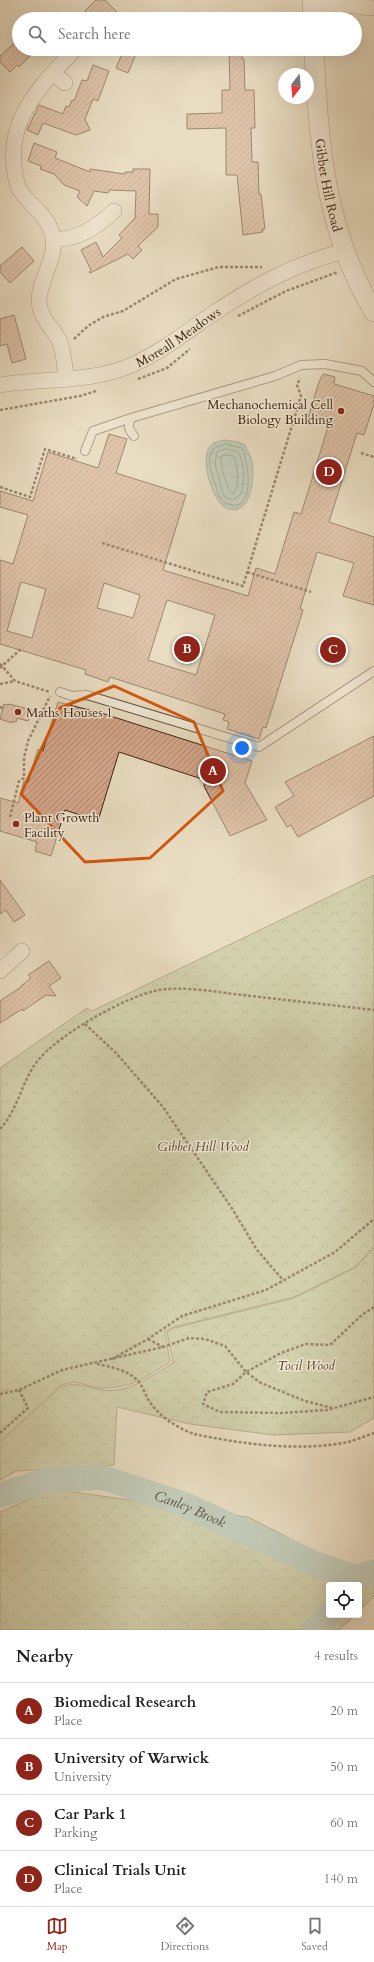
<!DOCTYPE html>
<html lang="en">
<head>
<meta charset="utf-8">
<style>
  body { margin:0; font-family:Cardo,serif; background:#f2f2f2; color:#202124 }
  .controls { position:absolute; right:12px; bottom:12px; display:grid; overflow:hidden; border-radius:4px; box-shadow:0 4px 16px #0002 }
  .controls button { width:36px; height:36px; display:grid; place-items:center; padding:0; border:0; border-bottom:1px solid #e0e0e0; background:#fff; color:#202124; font:20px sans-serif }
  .compass { position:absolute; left:278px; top:68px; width:36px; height:36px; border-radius:50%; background:#fff; box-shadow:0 4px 16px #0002; rotate:196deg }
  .you { position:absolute; left:242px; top:748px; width:14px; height:14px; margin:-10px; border:3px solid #fff; border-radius:50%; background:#1a73e8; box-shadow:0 0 0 6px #1a73e833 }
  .badge { display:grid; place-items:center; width:26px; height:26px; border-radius:50%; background:#8f2418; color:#fff; font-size:13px; font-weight:700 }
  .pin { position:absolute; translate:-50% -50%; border:2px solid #fff; box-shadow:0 1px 4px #0006 }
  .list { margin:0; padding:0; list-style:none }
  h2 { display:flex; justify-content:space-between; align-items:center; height:52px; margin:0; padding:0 16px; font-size:17px }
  h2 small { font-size:13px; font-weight:400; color:#757577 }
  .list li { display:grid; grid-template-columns:26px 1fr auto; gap:12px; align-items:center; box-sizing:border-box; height:56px; padding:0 16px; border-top:1px solid #e0e0e0 }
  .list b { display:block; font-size:15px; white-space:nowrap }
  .list p { margin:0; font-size:13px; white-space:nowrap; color:#757577 }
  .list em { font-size:13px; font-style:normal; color:#757577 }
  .icon { flex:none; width:22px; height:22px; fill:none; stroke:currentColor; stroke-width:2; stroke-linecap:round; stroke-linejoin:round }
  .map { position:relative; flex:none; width:374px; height:1630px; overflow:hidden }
  .search { position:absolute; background:#fff; box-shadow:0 4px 16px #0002; left:12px; right:12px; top:12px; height:44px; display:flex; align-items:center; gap:10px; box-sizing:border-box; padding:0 14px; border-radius:22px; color:#757577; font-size:15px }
  .sheet { height:276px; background:#fff }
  nav { display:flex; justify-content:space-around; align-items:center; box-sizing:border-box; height:56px; border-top:1px solid #e0e0e0; background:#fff; font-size:11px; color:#757577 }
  nav a { display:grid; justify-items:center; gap:2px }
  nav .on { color:#8f2418 }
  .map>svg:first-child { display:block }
  .forest { fill:url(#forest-crowns); stroke:#7a7250 }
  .water { fill:url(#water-waves); stroke:#737f71 }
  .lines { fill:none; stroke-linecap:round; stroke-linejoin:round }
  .shore { stroke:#6a7060; stroke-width:1 }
  .river { stroke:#97bcb4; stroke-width:25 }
  .building { fill:url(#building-hatch); stroke:#3d230d; fill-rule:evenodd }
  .service-casing { stroke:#68523a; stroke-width:10 }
  .minor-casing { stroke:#68523a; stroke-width:16 }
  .tertiary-casing { stroke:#68523a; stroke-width:20 }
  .path { stroke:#3d230d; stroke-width:2.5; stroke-dasharray:3 2; stroke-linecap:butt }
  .service { stroke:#f1e9d7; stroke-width:8 }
  .minor { stroke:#f1e9d7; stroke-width:15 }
  .tertiary { stroke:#f1e9d7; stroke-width:19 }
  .marked { fill:none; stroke:#d7540c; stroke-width:3; stroke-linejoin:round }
  .poi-dot { fill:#8f2418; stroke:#f1e9d7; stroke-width:1.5 }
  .labels { text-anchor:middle; stroke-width:3; stroke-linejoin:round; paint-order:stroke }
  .street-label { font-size:13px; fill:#3d230d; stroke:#f1e9d7 }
  .poi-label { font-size:13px; fill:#3d230d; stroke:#f1e9d7; text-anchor:start }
  .park-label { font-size:13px; font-style:italic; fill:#5b4a2e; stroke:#f1e9d7 }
  .water-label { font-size:14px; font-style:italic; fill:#58513f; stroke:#f1e9d7 }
</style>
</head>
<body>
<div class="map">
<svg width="374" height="1630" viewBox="0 0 374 1630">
  <defs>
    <pattern id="forest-crowns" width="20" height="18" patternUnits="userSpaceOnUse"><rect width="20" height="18" fill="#b6c193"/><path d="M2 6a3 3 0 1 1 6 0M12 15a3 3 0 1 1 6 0" fill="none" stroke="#959c76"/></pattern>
    <pattern id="water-waves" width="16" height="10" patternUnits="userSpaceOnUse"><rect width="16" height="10" fill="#97bcb4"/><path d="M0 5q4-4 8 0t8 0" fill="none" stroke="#83a19a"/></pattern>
    <pattern id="building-hatch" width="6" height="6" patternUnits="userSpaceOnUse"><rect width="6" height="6" fill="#d5a78c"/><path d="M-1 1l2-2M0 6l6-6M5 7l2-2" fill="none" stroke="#ae8871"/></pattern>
  </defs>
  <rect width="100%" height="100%" fill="#e9ddc2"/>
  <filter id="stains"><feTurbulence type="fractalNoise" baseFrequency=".005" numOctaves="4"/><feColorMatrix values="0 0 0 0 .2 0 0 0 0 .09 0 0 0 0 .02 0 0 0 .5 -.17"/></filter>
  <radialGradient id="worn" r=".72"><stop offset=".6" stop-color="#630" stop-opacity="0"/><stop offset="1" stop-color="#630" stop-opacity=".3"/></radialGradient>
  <path class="forest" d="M374,875v371l-19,21 -61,30 -120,30 -9,4 5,31c-24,15 -35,25 -65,26 -19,1 -25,-11 -45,-2l-60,55v-373l87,-60 5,3z
    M374,1248v170l-24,14 -77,3 -83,-11 -73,-17 -3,58 -98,6 -16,9v-37l61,-56c16,-6 26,1 42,3 27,3 48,-14 70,-27l-6,-31 7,-4 120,-30 61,-30z
    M52,1489l196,28 74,38 42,13 10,11v17l-15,15v-26h-30v30h26l-16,15h-339v-118z"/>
  <path class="water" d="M225,440l13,2 7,3c2,5 6,11 7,17 3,15 -1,57 -26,46 -14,-7 -27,-50 -15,-63 3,-3 9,-4 14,-5z"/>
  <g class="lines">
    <path class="shore" d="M225,444l17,4c6,12 14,61 -11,57 -4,-1 -8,-3 -10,-6 -4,-6 -5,-14 -8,-21 -3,-10 -6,-19 0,-29z
      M226,449l12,3c7,13 7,27 3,42l-8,6 -8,-3 -2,-4 -8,-29 2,-12z
      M226,455l7,1c5,10 8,29 0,38 -6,-3 -13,-30 -12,-37z"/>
    <g class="river">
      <path id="s1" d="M0,1495l44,-14 57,-4 82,27 133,60 39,13 19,-5"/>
      <path d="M313,1630l16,-16"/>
    </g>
  </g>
  <path class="building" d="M96,0h9l19,19h-32l-7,-8z
    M19,39v10h18l-18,18 -2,-2 -7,7 -10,-10v-6z
    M124,49h14l-10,24 -12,-5z
    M229,49h13v10h2l1,31h9l1,38h-4l1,34h6l1,32h2l4,35h-3l1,3 -20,3 -6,-60h-11v-47l-39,1v-15l35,-1v-23h8z
    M93,65l16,6 -11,30 -5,-2 -8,20 5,11 -14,5 -33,-12 -5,12 -11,-5 12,-25 24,9 3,-8 3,1 3,-7 2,1 8,-21 5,1z
    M34,143l23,9 -2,6 35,14v-3l35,5v-2h8v-3h17l-1,45h9v13l-20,19 4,4 -9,9 -5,-5 -38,19 -1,-1 2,-2 -10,-20 15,-8 7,15 19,-19 -3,-3 16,-17 1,-27 -27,-1 -1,3 -14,-2 -7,15 -10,-9 3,-6 -16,-6 -10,-11 -14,-5 1,-3 -13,-5z
    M22,247l12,14 -24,22 -10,-11v-6z
    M14,315l12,44 -14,4 -5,-19 -7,2v-27z
    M323,374l12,3 -1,7 40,12v8l-10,31 -7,-2 -28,89 45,15v68l-31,-9 11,-33 -37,-11 -17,57 3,1 -37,118 -3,-1 -4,12 -32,-10 2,-7 -6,-2 2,-6 -115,-37 -2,5 -23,-8 1,-4 -86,-26v-84l13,4 15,-49 -28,-8v-16l33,10 15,-49 50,16 11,-34 18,5 -11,34 70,22 -23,75 85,26 8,-28 19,6 19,-62 7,2 28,-90 -21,-6 11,-36zM21,582l25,7 -14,49 -25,-7zM104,583l36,12 -7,23 -36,-10zM167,600l48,15 -19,60 -48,-15z
    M58,702l43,11 151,48 -7,22 22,37 -37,16 -26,-50 1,-6 -86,-28 -21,69 -33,-11 -14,46 -16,-5 2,-9 -37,-11v-33l18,5 6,-22 4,1 10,-33 5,2z
    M4,704l4,1 1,-1 23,6 -4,11 -11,-3 -1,4 -3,-1 -1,2 -12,-4z
    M374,736v60l-76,41 -7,-12 -4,2 -12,-20 19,-11 -9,-14z
    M0,880l25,35 -11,7 -8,-12 -6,4z
    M49,961l12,17 -12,8 7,10 -10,-1 -23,16 -1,-2 -22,14v-22l21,-14v-1l10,-8 -3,-3z"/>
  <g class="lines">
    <defs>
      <path id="service" d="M134,436c-5,-6 -7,-10 -3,-18l144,-42 26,-11 24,-1 37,7 12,11
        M85,451l8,-20 38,-13
        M60,692l12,4 15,-1 172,52 115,-76"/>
      <g id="minor">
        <path d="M312,7l32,-2 30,3"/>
        <path d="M53,73l12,10"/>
        <path d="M53,239c24,2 45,-13 61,-28"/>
        <path d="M66,379c-1,-13 -2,-27 -7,-39 -7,-13 -18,-21 -20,-37 -1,-25 22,-48 12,-73 -6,-18 -25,-27 -33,-43 -18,-63 19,-97 57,-138"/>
        <path id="s2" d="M0,385c43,-7 91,-2 132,-20 29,-13 53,-32 79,-50 43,-29 83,-51 133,-64"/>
        <path d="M0,971l22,-20"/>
      </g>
      <g id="tertiary">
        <path d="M312,0l1,19"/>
        <path id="s3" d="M314,49c5,94 10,180 60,263"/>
      </g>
    </defs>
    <use href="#service" class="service-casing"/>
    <use href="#minor" class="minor-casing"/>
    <use href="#tertiary" class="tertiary-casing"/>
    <path class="path" d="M238,316l48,-25 52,-19
      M74,339l14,-13 15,-9 20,-6 53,-32 43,-12h43
      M138,379l29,-11 23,-19
      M0,410l80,-14 16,-5
      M361,453l13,4
      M0,487l30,10 15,-48 32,10
      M102,543l141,43 58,-190 -4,-11 3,-7
      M247,572l64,20
      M0,664l2,2 19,-17
      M0,668l2,-2 13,15 35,11
      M0,684l15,-3
      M0,707l3,1
      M10,817l9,-36 5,-3v-20l4,-17 22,-45
      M85,1024l31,29 47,54 70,103 24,40 26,30
      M0,1129c19,-20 22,-51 40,-71 22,-25 82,-59 114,-67 24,-6 63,1 88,4 44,5 88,10 132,15
      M374,1307l-11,7 -33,31 -24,-1 -25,9 -35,19 -13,12 -26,8 -4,12 17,8 61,1 46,-3 47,-13
      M148,1339l15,8
      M112,1359l36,-20 34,-23 84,-26 69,-38 39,-33
      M97,1364c14,3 32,6 42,18 4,5 6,12 9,17 9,16 29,29 46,35 48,10 105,18 154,8 8,-2 17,-6 26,-9
      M0,1394l19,-4 43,-20 101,-23 26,-9 16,1 20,7 21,26 15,11 44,18 28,7
      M0,1433l28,-25 -9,-18"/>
    <use href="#service" class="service"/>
    <use href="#minor" class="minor"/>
    <use href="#tertiary" class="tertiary"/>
  </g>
  <path d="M0 0H374V1630H0ZM114,686l80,36 29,69 -73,67 -65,4 -64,-68 39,-86z" fill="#e9ddc2" fill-opacity=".55" fill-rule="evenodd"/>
  <path class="marked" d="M114,686l80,36 29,69 -73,67 -65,4 -64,-68 39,-86z"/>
  <g class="poi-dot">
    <circle cx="341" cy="411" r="4"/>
    <circle cx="18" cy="712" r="4"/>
    <circle cx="16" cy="824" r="4"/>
  </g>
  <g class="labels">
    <g class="street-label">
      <text dy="5" stroke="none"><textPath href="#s3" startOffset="137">Gibbet Hill Road</textPath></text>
      <text dy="5" stroke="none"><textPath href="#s2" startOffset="188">Moreall Meadows</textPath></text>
    </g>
    <g class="poi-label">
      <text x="333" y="409" text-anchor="end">Mechanochemical Cell<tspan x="333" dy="15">Biology Building</tspan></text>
      <text x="26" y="717">Maths Houses 1</text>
      <text x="24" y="822">Plant Growth<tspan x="24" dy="15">Facility</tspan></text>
    </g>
    <g class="park-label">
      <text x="203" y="1151">Gibbet Hill Wood</text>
      <text x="306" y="1370">Tocil Wood</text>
    </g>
    <g class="water-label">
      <text dy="5" stroke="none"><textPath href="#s1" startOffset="198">Canley Brook</textPath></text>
    </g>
  </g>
  <rect width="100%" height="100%" filter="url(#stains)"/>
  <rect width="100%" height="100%" fill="url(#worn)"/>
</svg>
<div class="controls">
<button><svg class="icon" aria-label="locate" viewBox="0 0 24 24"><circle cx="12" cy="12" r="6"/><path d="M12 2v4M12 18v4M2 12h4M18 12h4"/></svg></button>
</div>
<svg class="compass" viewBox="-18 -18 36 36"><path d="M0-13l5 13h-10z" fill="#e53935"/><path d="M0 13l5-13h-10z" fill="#757577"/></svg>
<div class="you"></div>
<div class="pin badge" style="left:213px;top:771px">A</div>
<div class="pin badge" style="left:187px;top:649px">B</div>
<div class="pin badge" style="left:333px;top:650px">C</div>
<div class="pin badge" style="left:329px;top:472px">D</div>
<div class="search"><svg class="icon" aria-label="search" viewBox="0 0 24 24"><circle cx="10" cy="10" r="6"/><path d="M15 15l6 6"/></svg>Search here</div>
</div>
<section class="sheet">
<h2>Nearby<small>4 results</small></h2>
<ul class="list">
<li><span class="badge">A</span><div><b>Biomedical Research</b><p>Place</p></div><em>20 m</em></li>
<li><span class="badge">B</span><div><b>University of Warwick</b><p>University</p></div><em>50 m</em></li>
<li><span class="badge">C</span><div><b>Car Park 1</b><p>Parking</p></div><em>60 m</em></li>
<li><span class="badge">D</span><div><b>Clinical Trials Unit</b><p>Place</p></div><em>140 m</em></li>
</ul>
</section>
<nav>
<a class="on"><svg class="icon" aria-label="map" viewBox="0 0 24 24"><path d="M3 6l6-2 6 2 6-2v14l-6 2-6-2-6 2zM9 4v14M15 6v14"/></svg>Map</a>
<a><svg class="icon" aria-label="directions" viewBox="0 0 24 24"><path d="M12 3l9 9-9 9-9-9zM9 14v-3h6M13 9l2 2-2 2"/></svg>Directions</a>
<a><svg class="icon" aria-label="saved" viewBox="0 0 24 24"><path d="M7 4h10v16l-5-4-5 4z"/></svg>Saved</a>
</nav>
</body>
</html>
